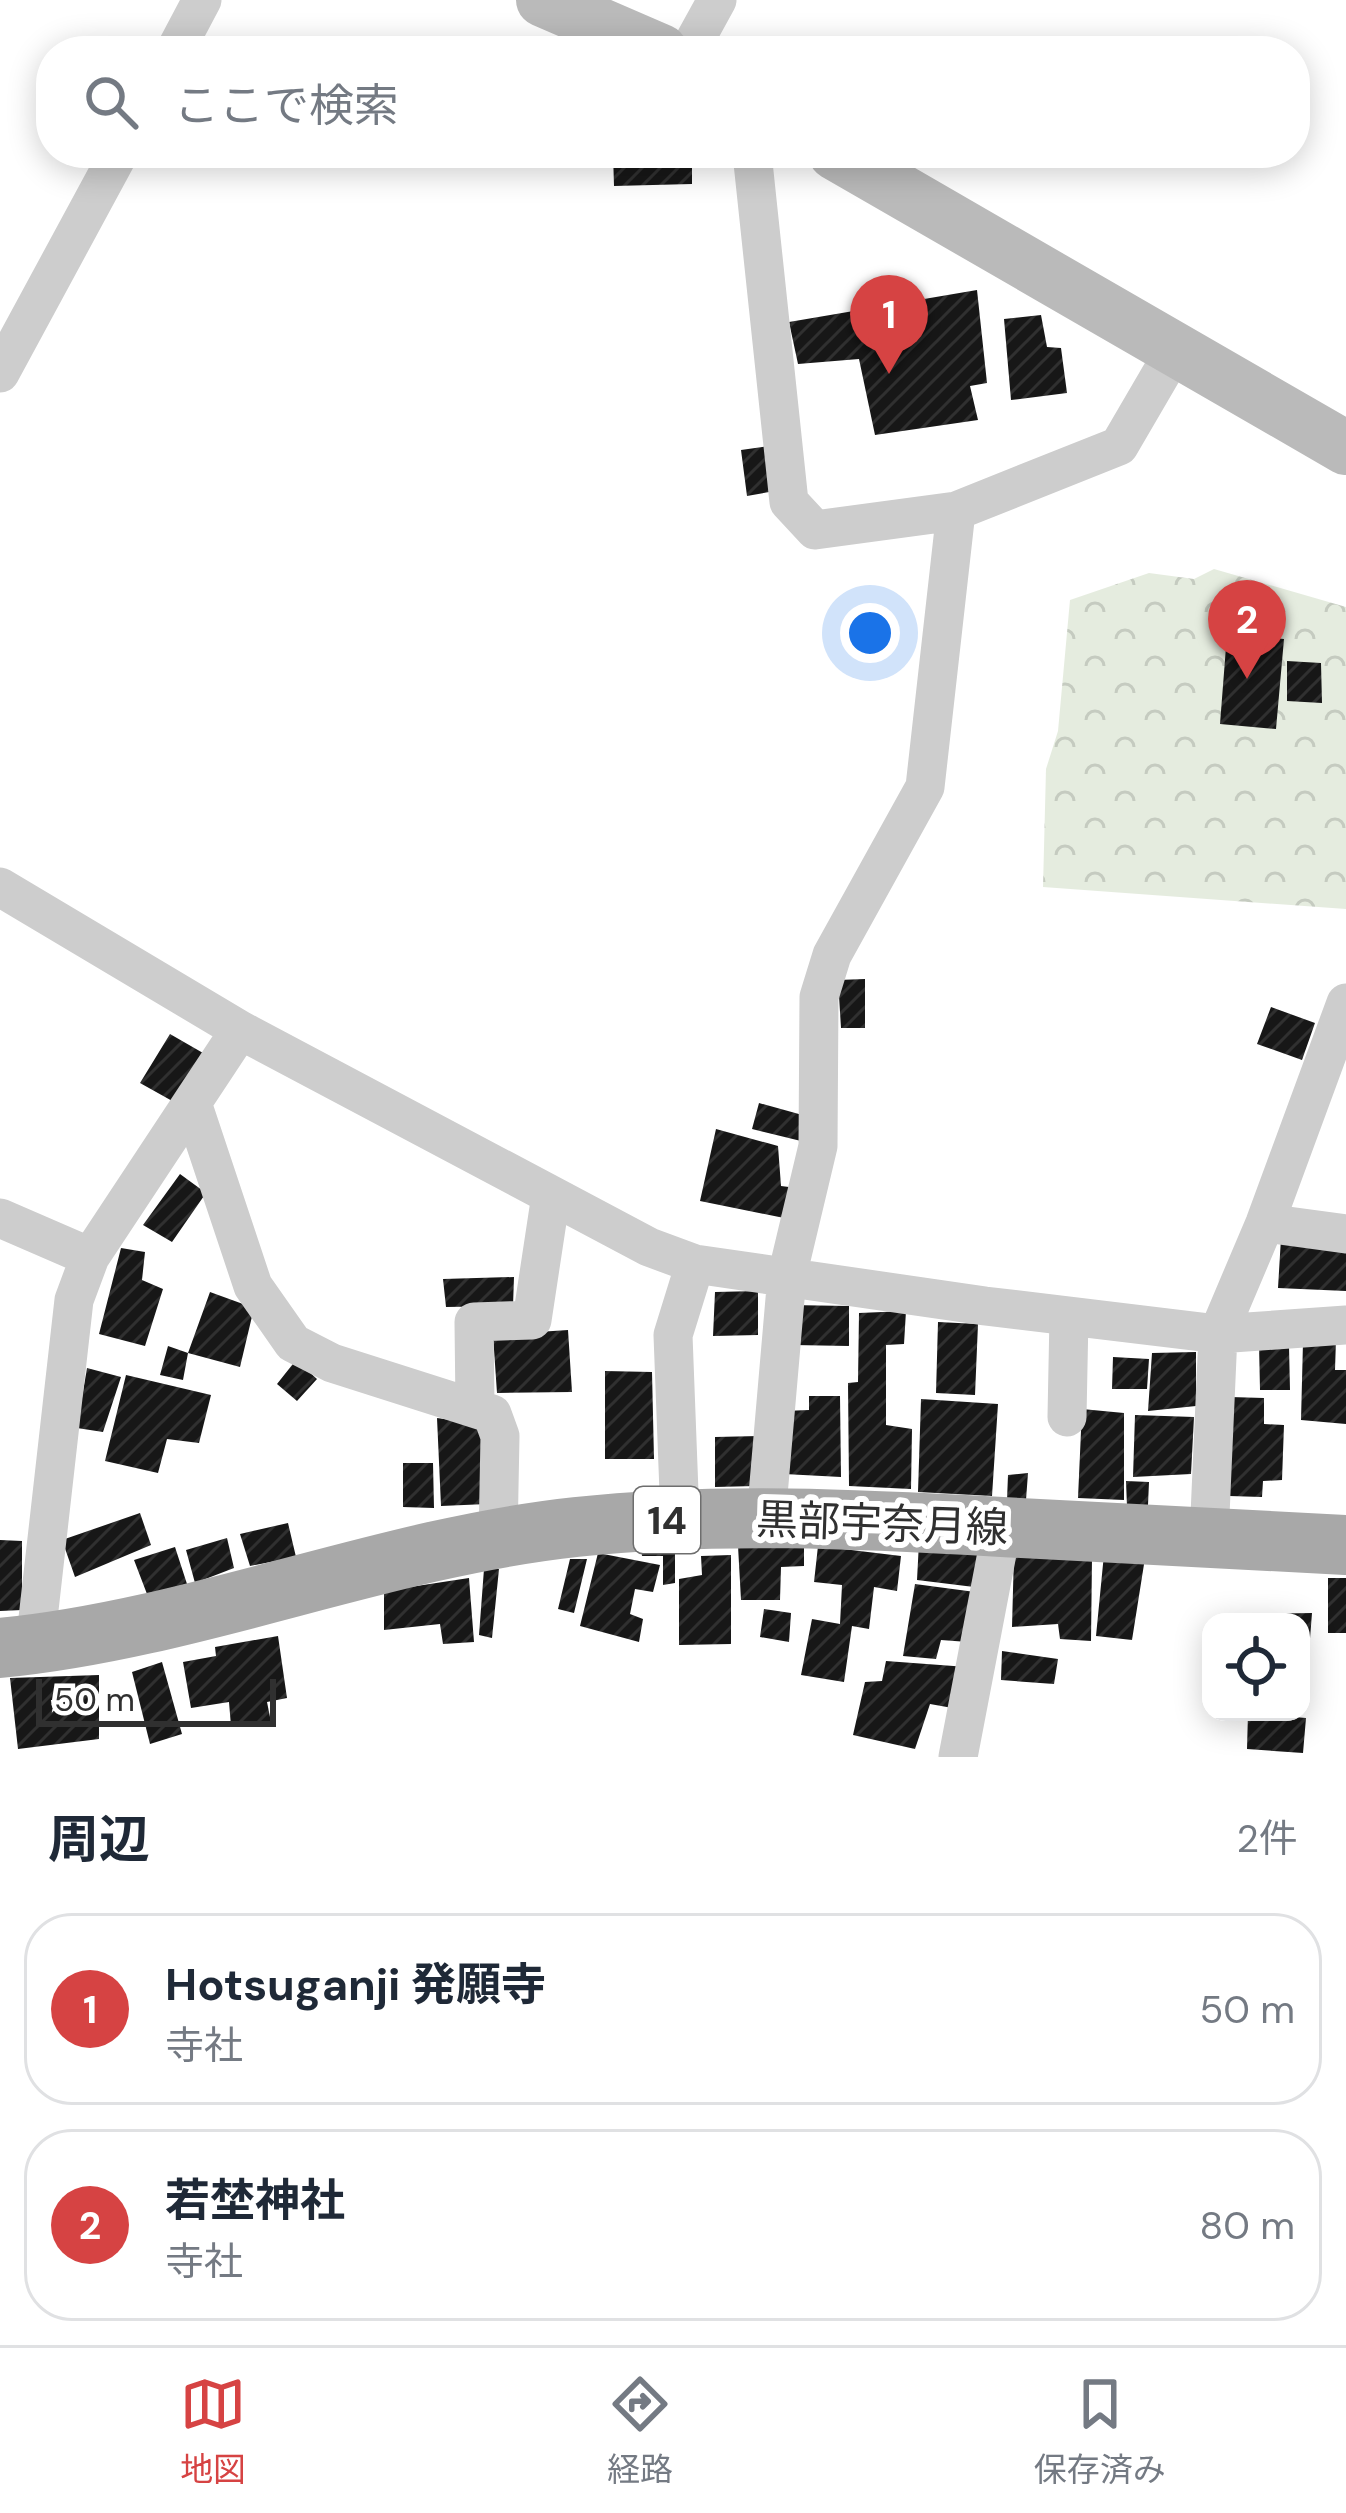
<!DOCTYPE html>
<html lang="ja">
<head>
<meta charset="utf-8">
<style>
  body { margin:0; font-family:"DM Sans","Noto Sans JP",sans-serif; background:#f6f6f7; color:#1f2937 }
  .controls { position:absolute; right:36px; bottom:36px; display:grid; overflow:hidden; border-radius:24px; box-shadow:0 6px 30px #0003 }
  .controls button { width:108px; height:108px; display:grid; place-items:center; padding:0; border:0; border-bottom:3px solid #e0e1e3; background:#fff; color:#1f2937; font:60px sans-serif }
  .scale { position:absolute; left:36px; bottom:30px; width:240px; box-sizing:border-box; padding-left:12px; border:6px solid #303030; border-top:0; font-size:33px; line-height:42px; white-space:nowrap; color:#303030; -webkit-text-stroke:9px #fff; paint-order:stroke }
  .you { position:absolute; left:870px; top:633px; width:42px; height:42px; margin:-30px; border:9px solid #fff; border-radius:50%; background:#1a73e8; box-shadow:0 0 0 18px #1a73e833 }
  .badge { display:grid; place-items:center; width:78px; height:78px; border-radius:50%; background:#d64343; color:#fff; font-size:39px; font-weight:700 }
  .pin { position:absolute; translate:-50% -99px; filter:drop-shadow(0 3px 6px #0008) }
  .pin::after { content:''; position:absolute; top:63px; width:42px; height:36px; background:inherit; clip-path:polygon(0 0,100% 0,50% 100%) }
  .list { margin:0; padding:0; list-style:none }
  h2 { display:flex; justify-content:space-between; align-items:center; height:156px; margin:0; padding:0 48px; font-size:51px }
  h2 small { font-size:39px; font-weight:400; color:#747a83 }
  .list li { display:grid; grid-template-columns:78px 1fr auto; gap:36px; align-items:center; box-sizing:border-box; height:192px; margin:0 24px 24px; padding:0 24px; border:3px solid #e0e1e3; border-radius:48px }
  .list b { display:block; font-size:45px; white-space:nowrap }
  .list p { margin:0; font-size:39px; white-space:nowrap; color:#747a83 }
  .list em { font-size:39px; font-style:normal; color:#747a83 }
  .icon { flex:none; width:66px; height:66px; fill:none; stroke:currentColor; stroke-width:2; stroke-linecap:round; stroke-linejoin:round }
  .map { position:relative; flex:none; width:1346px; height:1757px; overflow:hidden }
  .search { position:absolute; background:#fff; box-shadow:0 6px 30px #0003; left:36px; right:36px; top:36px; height:132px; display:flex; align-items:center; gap:30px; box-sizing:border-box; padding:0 42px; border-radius:48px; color:#747a83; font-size:45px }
  .sheet { height:588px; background:#fff }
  nav { display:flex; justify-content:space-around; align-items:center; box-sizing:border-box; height:168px; border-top:3px solid #e0e1e3; background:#fff; font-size:33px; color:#747a83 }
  nav a { display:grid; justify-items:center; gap:6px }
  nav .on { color:#d64343 }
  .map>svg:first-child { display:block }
  .forest { fill:url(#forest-crowns) }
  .building { fill:url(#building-hatch) }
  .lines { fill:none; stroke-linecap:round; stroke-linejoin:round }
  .street { stroke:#cdcdcd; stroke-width:39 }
  .secondary { stroke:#bababa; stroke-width:54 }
  .primary { stroke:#a8a8a8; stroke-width:60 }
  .labels { text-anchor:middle; stroke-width:12; stroke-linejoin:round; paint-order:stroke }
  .shield { fill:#fff; stroke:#6e6e6e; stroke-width:3 }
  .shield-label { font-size:39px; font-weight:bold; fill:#303030 }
  .street-label { font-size:42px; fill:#303030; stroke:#fff }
</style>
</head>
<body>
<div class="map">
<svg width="1346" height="1757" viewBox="0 0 1346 1757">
  <defs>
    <pattern id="forest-crowns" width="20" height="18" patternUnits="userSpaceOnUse" patternTransform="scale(3)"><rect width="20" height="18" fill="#e5ecdf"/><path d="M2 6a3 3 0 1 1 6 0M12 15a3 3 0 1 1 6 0" fill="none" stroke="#c5cbc0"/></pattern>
    <pattern id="building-hatch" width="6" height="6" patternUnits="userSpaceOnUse" patternTransform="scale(3)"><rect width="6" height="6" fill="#171717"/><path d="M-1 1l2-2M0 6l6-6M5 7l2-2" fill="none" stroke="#303030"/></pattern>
  </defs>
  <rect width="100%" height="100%" fill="#fff"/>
  <path class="forest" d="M1214,569l132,38v302l-303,-22 3,-118 12,-38 12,-131 79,-27 45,6z"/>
  <path class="building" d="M613,153h79v31l-78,2z
    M977,290l10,93 -17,3 8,34 -103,15 -16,-76 -61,5 -9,-42z
    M1041,315l6,32 14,1 6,45 -56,7 -7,-81z
    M769,446l6,45 -28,5 -6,-46z
    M1227,634l57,5 -8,90 -56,-5z
    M1287,661l34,2 1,40 -35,-2z
    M865,979v49h-24l-3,-48z
    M1271,1007l44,16 -13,37 -45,-16z
    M170,1034l33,19 -29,49 -34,-19z
    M759,1103l47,13 -5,25 -49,-12z
    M716,1129l62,17 3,40 16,2 -8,31 -89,-18z
    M180,1174l26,19 -34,49 -29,-17z
    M1281,1238l65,12v41l-68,-3z
    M121,1248l24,4 -3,28 21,9 -18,57 -46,-12z
    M514,1277l-1,29 -67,1 -3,-28z
    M758,1291v44l-45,1 2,-44z
    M210,1292l44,16 -14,59 -52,-14z
    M789,1305l60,1v40l-56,-1z
    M906,1311l-2,33 -18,1v80l26,4 -1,60 -62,-3 -1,-103 10,-1 1,-69z
    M938,1322l40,2 -3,71 -39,-2z
    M568,1330l4,62 -75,1 -4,-58z
    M1336,1339l-1,31h11v54l-45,-4 2,-78z
    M1259,1344l30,2 1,44h-30z
    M168,1346l20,7 -5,27 -23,-5z
    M1196,1352v54l-48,5 4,-58z
    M1113,1357l36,2 -2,30h-35z
    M296,1360l21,19 -20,22 -20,-17z
    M87,1368l34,9 -18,55 -26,-4z
    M605,1371l47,1 2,87h-49z
    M126,1375l85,20 -12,48 -32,-4 -9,34 -53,-12z
    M809,1396h31l1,81 -57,-3v-63l25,-1z
    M1230,1397l34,1v26l20,1 -2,55 -19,1 -1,16 -33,-1z
    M921,1399l77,5 -6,92 -74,-4z
    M1082,1409l42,4v87l-46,-2z
    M1135,1415l59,2 -3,57 -58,3z
    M437,1418l50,7v79l-46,2z
    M759,1436l-3,50 -41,1v-50z
    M403,1463h30l1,45 -31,-1z
    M1028,1473l-2,27h-19l1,-25z
    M1126,1481l23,1 -1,23 -21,2z
    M140,1513l11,32 -76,32 -13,-37z
    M288,1523l8,34 -46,9 -10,-32z
    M227,1538l7,30 -39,15 -9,-33z
    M0,1540l22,1v69l-22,1z
    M640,1542l35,1v40l-12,2v-29h-21z
    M919,1542l62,5 -7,40 -57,-7z
    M738,1546h66v20l-23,1 -1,33h-39z
    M818,1546l83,10 -4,35 -23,-4 -5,42 -17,-3 -8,56 -43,-7 11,-56 28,5 2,-39 -28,-3z
    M175,1547l12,37 -40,10 -13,-34z
    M598,1553l62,12 -7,27 -18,-3 -5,25 13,5 -4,23 -59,-16z
    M1014,1553l78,5 -1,83 -31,-2 -2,-15 -46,3z
    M1104,1554l41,4 -13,82 -36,-4z
    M731,1555v89l-52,1v-66l23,-4 -1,-19z
    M570,1559h17l-13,54 -16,-4z
    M484,1569h15l-7,69 -13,-3z
    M469,1578l5,64 -31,2 -3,-20 -56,6v-39z
    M1328,1578h18v55h-18z
    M915,1584l60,8 -7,50 -27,-2 -5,19 -33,-3z
    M764,1609l27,4 -2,29 -29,-5z
    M1312,1613l-5,64h-6v-55h-49l1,-8z
    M278,1636l9,62 -20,4 4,20 -40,4 -2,-24 -38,6 -8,-46 33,-6 -1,-9z
    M1002,1651l56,8 -4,25 -53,-4z
    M886,1661l81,6 -9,42 -28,-5 -15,45 -62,-14 12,-53 17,-1z
    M162,1662l20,72 -32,10 -18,-72z
    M99,1675v64l-81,10 -8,-71z
    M1248,1713l58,5 -3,35 -56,-4z"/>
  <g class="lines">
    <path class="street" d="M175,51l27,-51
      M689,51l28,-51
      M752,153l37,349 26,28 141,-19
      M0,373l119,-220
      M0,887l240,143 409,217 46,17 290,42 233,28 128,-9
      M192,1103l61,183 40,57 39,20 160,51 8,22 -2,104
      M0,1218l90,39 150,-227
      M1265,1223l81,11
      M475,1407l-1,-85 58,-2 19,-125
      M1067,1417l2,-101
      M766,1518l21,-242 31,-130 1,-149 13,-42 93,-168 31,-276 163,-65 56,-96
      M680,1519l-7,-184 22,-71
      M1209,1538l9,-204 47,-111 81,-220
      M35,1645l39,-345 16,-43
      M958,1757l44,-230"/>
    <path class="secondary" d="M543,0l118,51
      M835,153l511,295"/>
    <path class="primary" d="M0,1648c195,-19 381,-100 576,-121 142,-15 284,-8 426,0 115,6 229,12 344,18"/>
  </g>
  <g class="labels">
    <rect class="shield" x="634" y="1487" width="66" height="66" rx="9"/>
    <g class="shield-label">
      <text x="667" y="1534">14</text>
    </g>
    <g class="street-label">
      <text transform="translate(882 1523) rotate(2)" y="15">黒部宇奈月線</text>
    </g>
  </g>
</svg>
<div class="controls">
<button><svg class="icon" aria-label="locate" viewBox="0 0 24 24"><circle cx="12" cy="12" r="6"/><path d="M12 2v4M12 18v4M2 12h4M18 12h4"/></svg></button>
</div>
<div class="scale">50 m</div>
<div class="you"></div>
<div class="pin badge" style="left:889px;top:374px">1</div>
<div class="pin badge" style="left:1247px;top:679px">2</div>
<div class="search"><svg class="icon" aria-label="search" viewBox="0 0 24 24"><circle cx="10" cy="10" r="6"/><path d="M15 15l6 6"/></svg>ここで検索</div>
</div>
<section class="sheet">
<h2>周辺<small>2件</small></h2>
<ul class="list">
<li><span class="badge">1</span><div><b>Hotsuganji 発願寺</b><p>寺社</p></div><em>50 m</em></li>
<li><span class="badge">2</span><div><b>若埜神社</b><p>寺社</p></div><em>80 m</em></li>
</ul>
</section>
<nav>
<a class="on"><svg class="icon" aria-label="map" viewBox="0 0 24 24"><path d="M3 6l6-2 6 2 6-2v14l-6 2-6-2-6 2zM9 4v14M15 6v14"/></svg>地図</a>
<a><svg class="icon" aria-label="directions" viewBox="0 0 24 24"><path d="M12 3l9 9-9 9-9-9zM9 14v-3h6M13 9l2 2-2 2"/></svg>経路</a>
<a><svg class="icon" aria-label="saved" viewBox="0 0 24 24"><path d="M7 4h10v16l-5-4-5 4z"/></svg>保存済み</a>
</nav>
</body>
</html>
